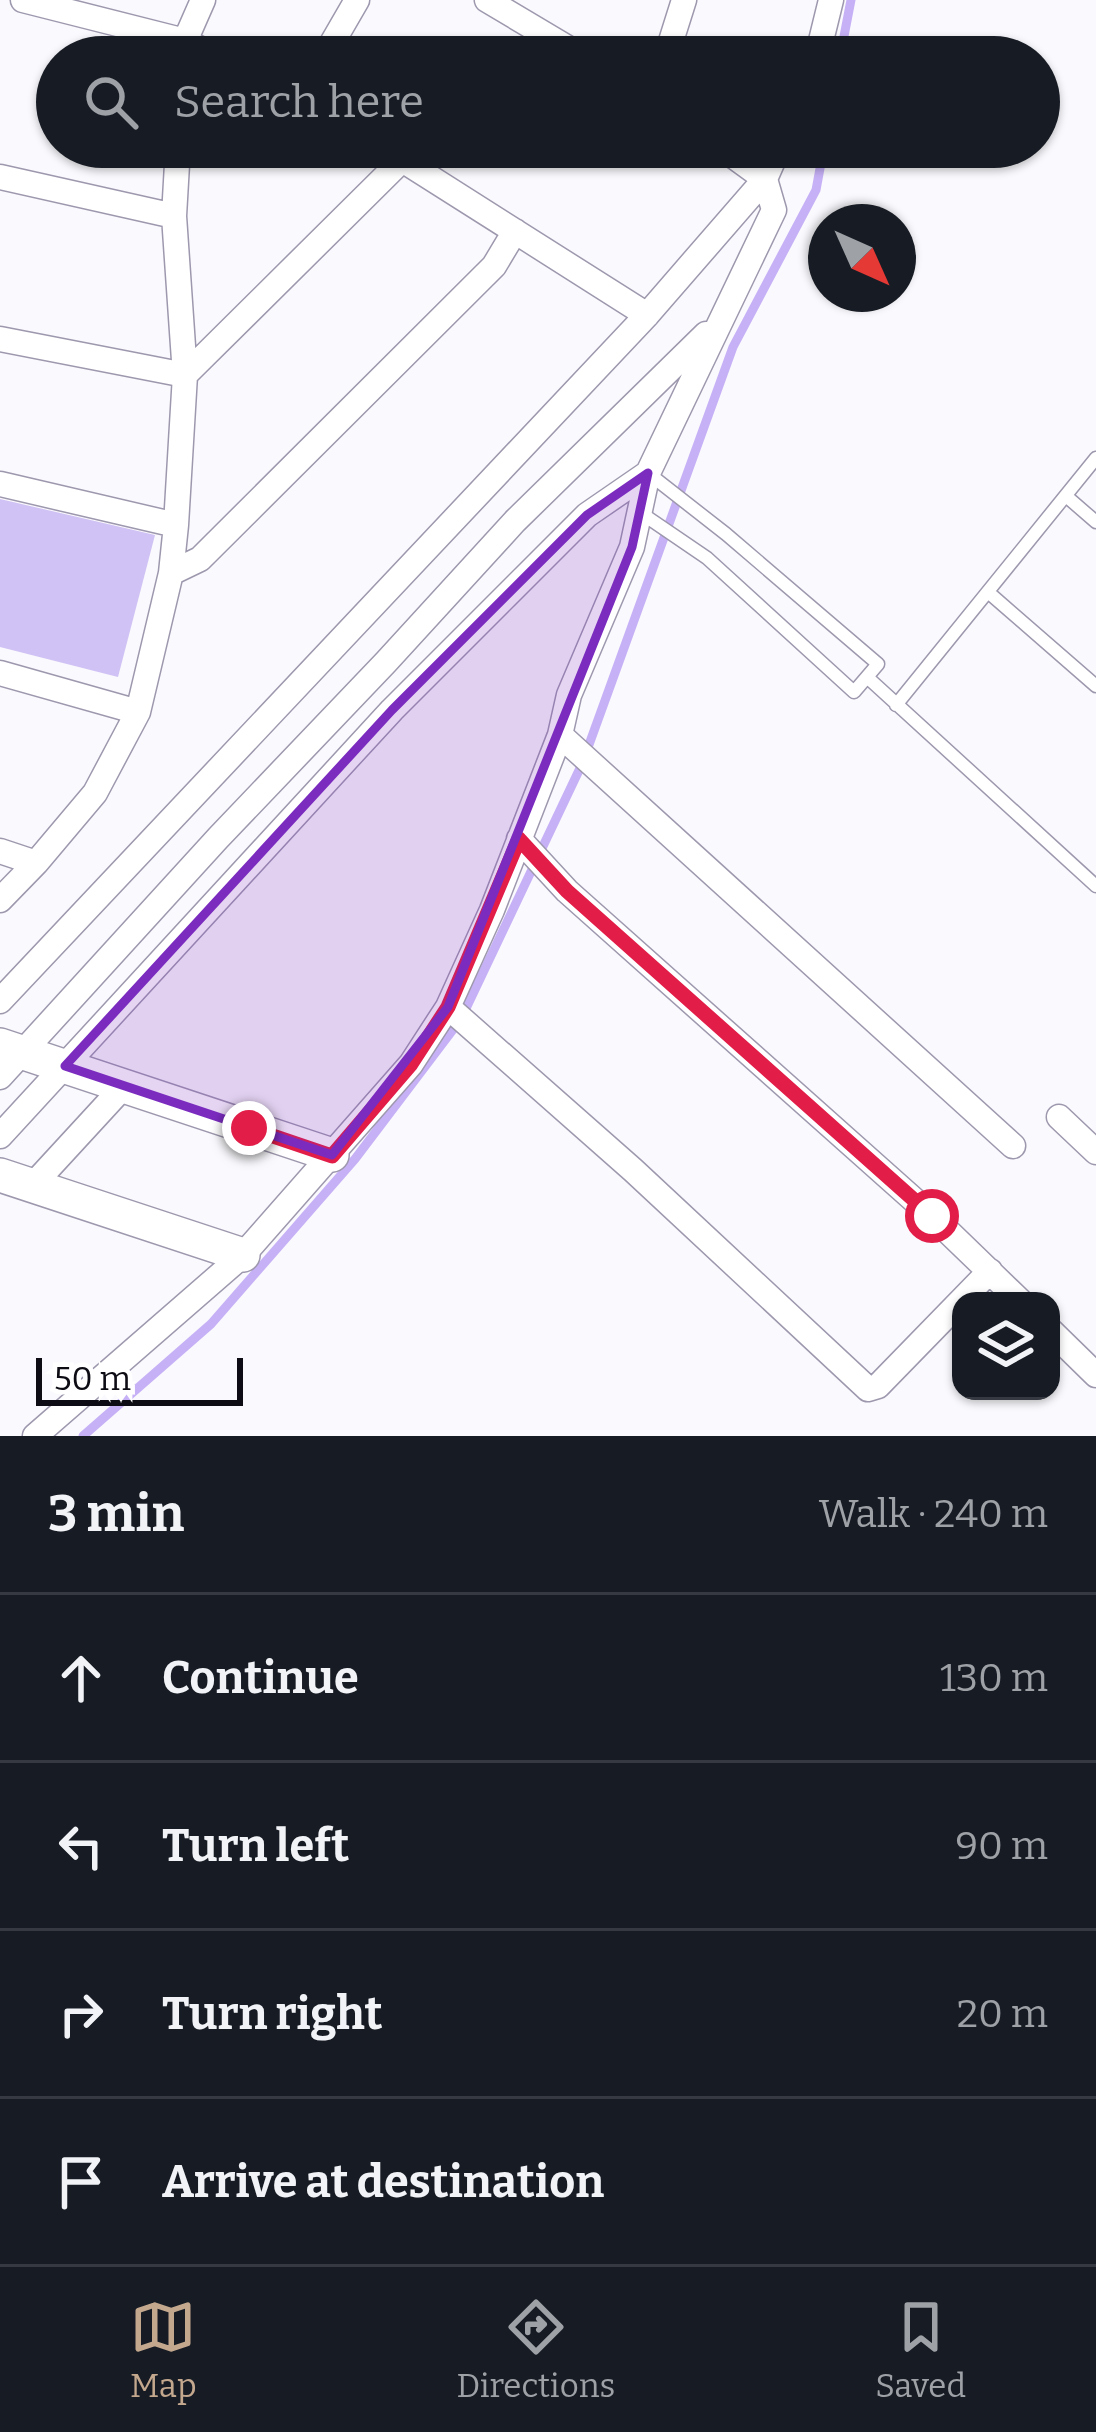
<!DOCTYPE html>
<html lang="en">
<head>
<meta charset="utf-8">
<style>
  body { margin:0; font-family:Bitter,serif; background:#20242c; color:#f1f3f6 }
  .controls { position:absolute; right:36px; bottom:36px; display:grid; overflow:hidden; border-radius:24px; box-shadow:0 3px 9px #0004 }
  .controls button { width:108px; height:108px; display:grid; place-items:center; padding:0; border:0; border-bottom:3px solid #363941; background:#171b24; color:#f1f3f6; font:60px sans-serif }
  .compass { position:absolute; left:808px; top:204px; width:108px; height:108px; border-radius:50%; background:#171b24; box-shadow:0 3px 9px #0004; rotate:135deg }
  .scale { position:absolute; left:36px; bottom:30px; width:207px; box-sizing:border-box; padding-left:12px; border:6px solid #0d0b13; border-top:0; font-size:33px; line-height:42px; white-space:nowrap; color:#0d0b13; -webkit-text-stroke:9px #fff; paint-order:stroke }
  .stop { position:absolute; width:36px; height:36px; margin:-27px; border:9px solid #e11d48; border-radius:50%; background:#fff }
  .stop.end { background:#e11d48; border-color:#fff; box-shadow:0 3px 12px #0008 }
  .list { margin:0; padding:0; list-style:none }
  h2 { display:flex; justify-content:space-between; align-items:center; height:156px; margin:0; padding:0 48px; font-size:51px }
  h2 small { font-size:39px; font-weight:400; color:#9ea1a6 }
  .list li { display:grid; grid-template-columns:78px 1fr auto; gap:36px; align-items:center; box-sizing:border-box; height:168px; padding:0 48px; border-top:3px solid #363941 }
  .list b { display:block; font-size:45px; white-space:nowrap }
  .list em { font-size:39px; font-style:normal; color:#9ea1a6 }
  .icon { flex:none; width:66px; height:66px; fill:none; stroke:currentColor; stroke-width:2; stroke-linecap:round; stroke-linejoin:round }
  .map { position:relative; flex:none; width:1096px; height:1436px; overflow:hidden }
  .search { position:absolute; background:#171b24; box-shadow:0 3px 9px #0004; left:36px; right:36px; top:36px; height:132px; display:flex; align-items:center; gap:30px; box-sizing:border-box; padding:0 42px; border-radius:66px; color:#9ea1a6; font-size:45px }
  .sheet { height:828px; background:#171b24 }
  nav { display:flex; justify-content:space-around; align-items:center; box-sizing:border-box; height:168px; border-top:3px solid #363941; background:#171b24; font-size:33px; color:#9ea1a6 }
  nav a { display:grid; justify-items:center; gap:6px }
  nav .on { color:#c3a88e }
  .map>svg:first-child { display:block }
  .green { fill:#d0c2f4 }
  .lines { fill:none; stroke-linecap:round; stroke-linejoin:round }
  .stream { stroke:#c6b1f6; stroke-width:9 }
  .lane-casing { stroke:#9e98ae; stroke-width:15 }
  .street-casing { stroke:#9e98ae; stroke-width:27 }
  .secondary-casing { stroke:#9e98ae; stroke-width:36 }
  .lane { stroke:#fff; stroke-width:12 }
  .street { stroke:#fff; stroke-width:24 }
  .secondary { stroke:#fff; stroke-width:33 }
  .route { stroke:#e11d48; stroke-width:15 }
  .marked { fill:#7b2cbf; fill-opacity:0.2; stroke:#7b2cbf; stroke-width:9; stroke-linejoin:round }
</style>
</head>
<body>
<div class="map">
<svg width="1096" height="1436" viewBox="0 0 1096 1436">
  <rect width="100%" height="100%" fill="#faf9fd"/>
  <path class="green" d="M0,499l155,36 -37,142 -118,-30z"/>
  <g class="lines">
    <path class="stream" d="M840,57l11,-57
      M83,1436l128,-112 144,-165 106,-140 121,-255 151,-417 83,-157 8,-43"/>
    <defs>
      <path id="lane" d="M1066,496l30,26
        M641,513l66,45 147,134 24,-28 -152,-130 -78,-61
        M988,592l108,94
        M867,677l229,209
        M896,705l200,-247"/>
      <path id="street" d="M23,0l162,41 31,16
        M487,0l96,57
        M185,54v-13l18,-41
        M324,57l33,-57
        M666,57l18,-57
        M817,57l14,-57
        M382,147l265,168
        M0,177l174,39
        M0,339l185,36
        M185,375l218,-216
        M0,484l176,41
        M171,573l29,-14 294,-293 21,-35
        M0,673l138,39
        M560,735l453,411
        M519,839l48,52 365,325 88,85
        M0,851l36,12
        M0,900l36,-37 59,-70 43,-81 33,-139 5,-48 9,-150 -11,-159 4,-69
        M0,1001l647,-686 118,-136 -44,-32
        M448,1007l185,163 235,219 10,-3 112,-115
        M0,1077l218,-239 168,-176 129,-141 191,-187
        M1059,1117l37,35
        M0,1136l392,-426 195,-195 61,-42
        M32,1186l92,-100
        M1051,1331l45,44
        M35,1436l208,-181 168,-191 37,-57 44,-97 68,-175 9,-40 63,-148 16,-74 126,-263 -9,-31 14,-32"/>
      <path id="secondary" d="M0,1045l332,110
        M0,1175l243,80"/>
    </defs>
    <use href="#lane" class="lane-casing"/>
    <use href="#street" class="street-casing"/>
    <use href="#secondary" class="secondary-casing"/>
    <use href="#lane" class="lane"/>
    <use href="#street" class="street"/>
    <use href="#secondary" class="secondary"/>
  </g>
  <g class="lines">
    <path class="route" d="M249,1128l83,28 79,-92 37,-57 71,-168 48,52 365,325"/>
  </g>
  <path class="marked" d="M648,473l-16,74 -184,460 -116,148 -267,-89 327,-356 195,-195z"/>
</svg>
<div class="controls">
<button><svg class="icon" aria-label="layers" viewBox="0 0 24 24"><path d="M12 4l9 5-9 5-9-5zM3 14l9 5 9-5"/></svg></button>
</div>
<svg class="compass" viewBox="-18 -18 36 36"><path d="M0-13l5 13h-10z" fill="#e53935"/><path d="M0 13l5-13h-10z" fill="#9ea1a6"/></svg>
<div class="scale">50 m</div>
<div class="stop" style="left:932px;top:1216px"></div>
<div class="stop end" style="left:249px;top:1128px"></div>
<div class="search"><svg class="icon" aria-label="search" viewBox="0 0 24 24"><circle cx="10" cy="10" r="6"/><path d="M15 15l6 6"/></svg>Search here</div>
</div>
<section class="sheet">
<h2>3 min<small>Walk · 240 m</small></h2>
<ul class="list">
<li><svg class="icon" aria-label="ahead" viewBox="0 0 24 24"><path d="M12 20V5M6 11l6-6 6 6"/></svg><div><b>Continue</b></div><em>130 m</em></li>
<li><svg class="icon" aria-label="left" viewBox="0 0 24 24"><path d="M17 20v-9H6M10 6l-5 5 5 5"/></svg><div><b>Turn left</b></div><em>90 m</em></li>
<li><svg class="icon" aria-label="right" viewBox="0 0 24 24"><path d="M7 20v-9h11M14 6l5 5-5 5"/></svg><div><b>Turn right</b></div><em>20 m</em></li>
<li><svg class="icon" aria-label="arrive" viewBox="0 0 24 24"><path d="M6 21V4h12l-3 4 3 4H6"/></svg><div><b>Arrive at destination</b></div></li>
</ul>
</section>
<nav>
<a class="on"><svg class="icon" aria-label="map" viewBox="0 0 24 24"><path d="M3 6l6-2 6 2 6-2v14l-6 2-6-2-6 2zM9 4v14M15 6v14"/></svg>Map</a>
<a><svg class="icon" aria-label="directions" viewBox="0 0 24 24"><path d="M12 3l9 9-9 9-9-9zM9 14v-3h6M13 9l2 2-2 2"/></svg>Directions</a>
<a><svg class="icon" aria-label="saved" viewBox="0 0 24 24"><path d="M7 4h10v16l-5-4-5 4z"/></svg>Saved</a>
</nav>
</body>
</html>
